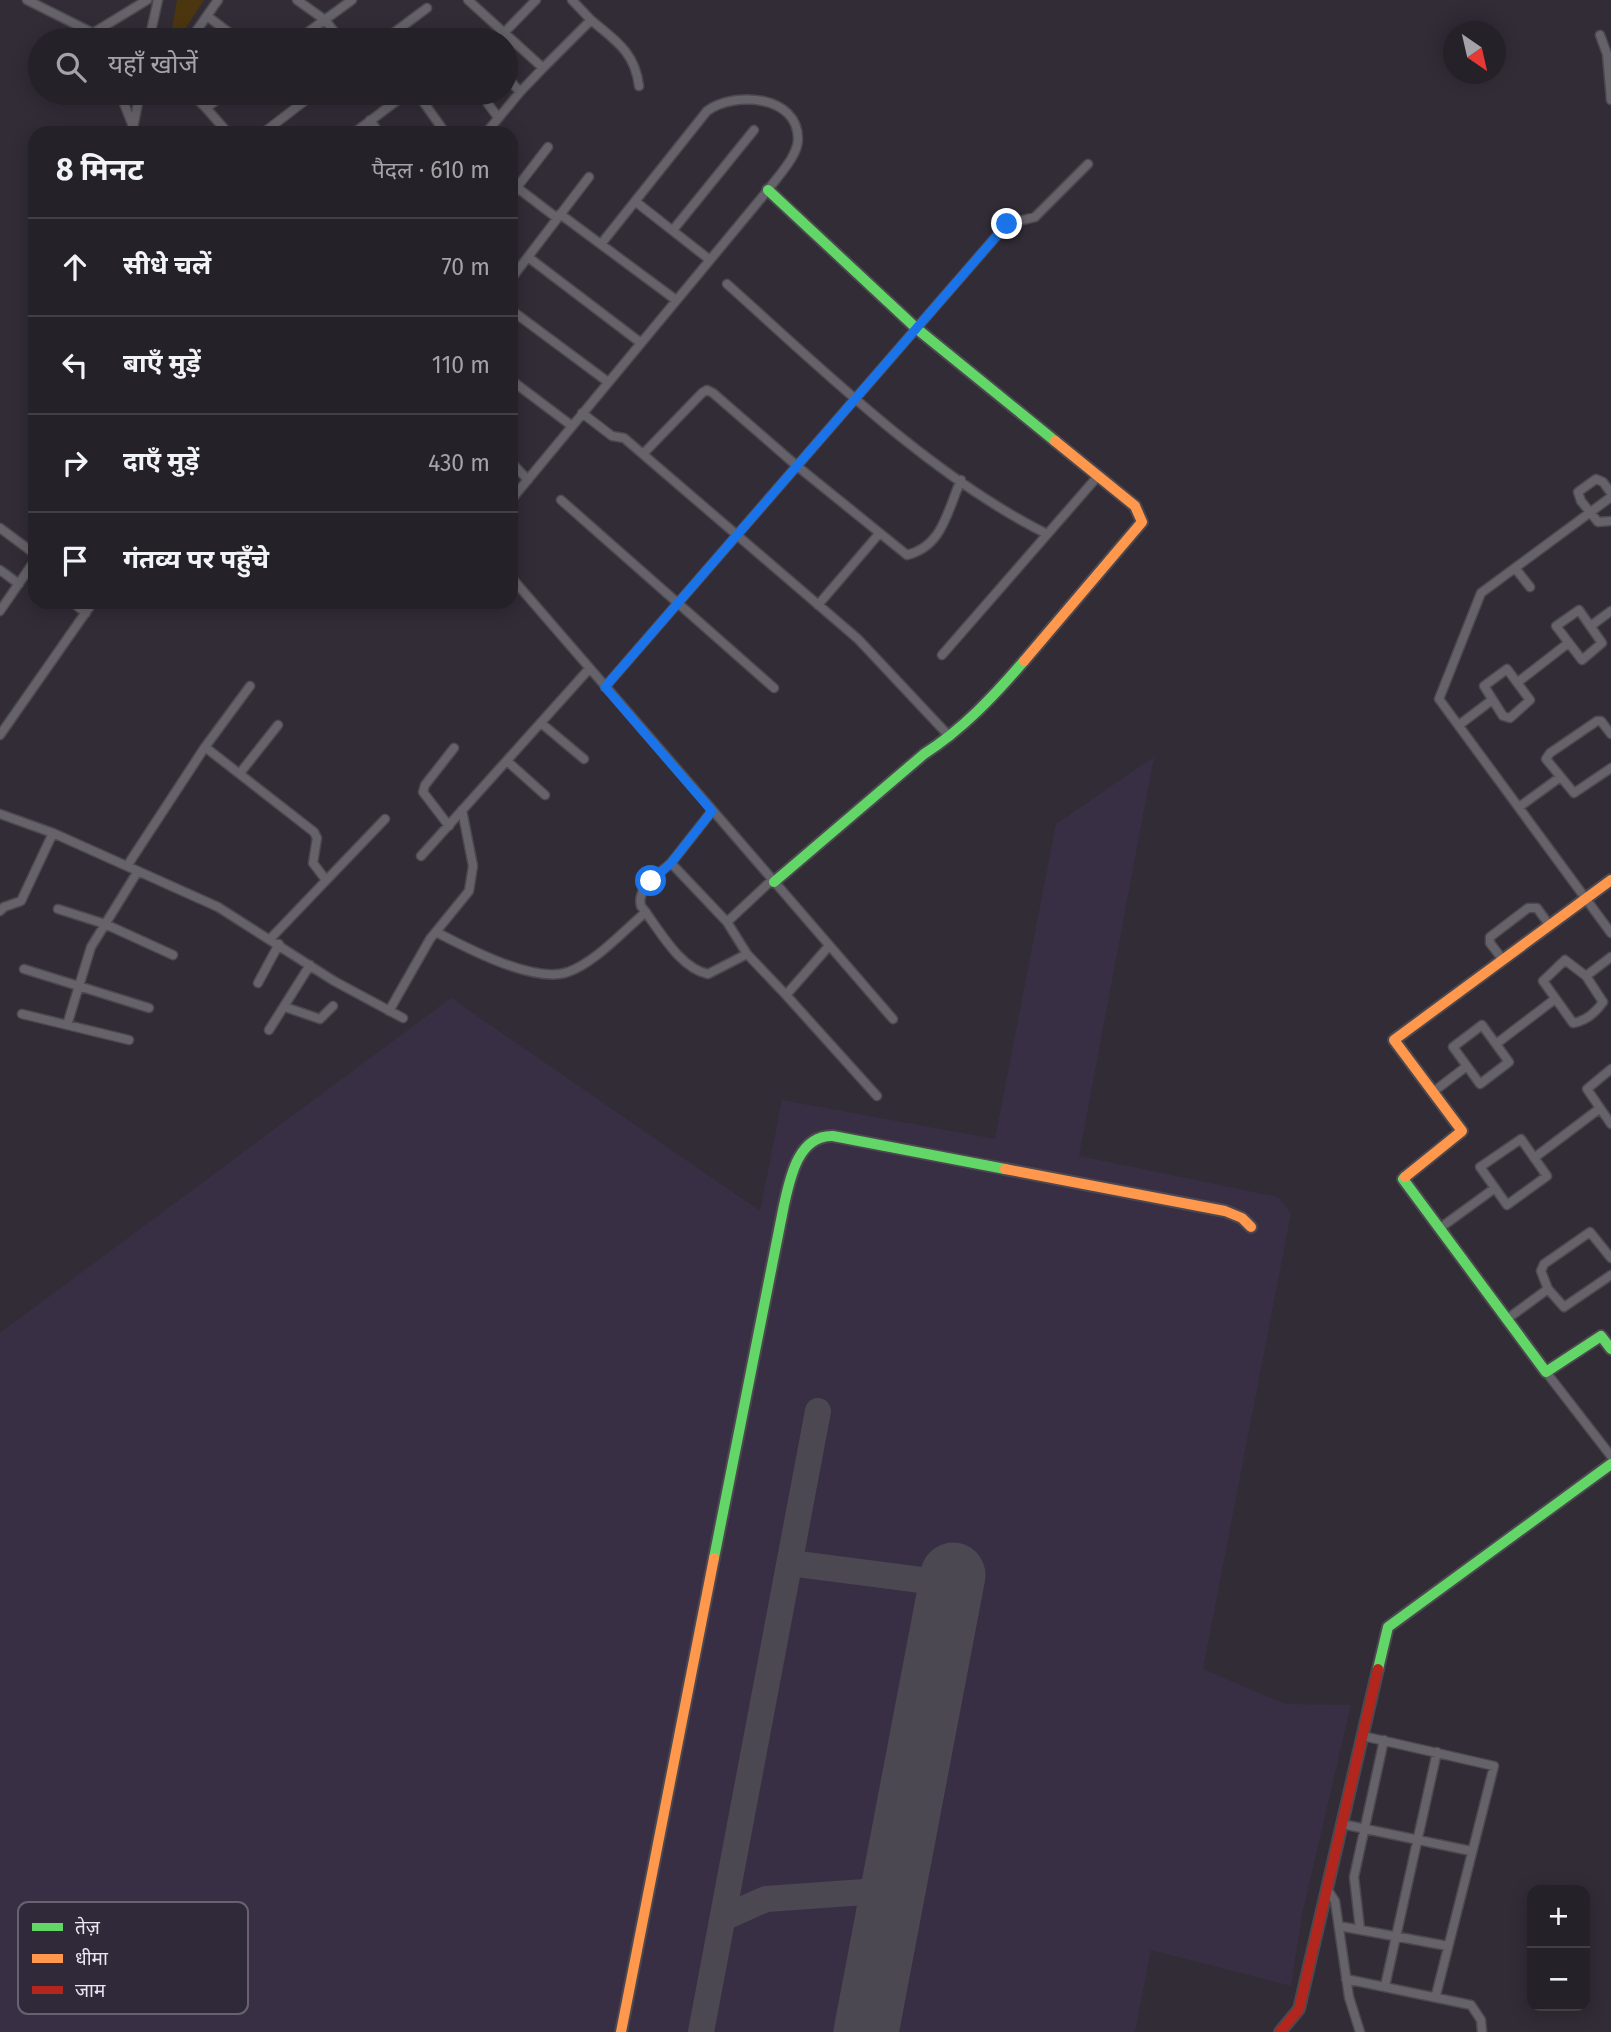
<!DOCTYPE html>
<html lang="hi">
<head>
<meta charset="utf-8">
<style>
  body { margin:0; font-family:"Fira Sans","Noto Sans Devanagari",sans-serif; background:#312e34; color:#f1f3f6 }
  .controls { position:absolute; right:21px; bottom:21px; display:grid; overflow:hidden; border-radius:14px; box-shadow:0 4px 18px #0003 }
  .controls button { width:63px; height:63px; display:grid; place-items:center; padding:0; border:0; border-bottom:2px solid #423e45; background:#252128; color:#f1f3f6; font:35px sans-serif }
  .compass { position:absolute; left:1443px; top:21px; width:63px; height:63px; border-radius:50%; background:#252128; box-shadow:0 4px 18px #0003; rotate:146deg }
  .stop { position:absolute; width:21px; height:21px; margin:-16px; border:5px solid #1a73e8; border-radius:50%; background:#fff }
  .stop.end { background:#1a73e8; border-color:#fff; box-shadow:0 2px 7px #0008 }
  .list { margin:0; padding:0; list-style:none }
  h2 { display:flex; justify-content:space-between; align-items:center; height:91px; margin:0; padding:0 28px; font-size:30px }
  h2 small { font-size:23px; font-weight:400; color:#a3a3a8 }
  .list li { display:grid; grid-template-columns:46px 1fr auto; gap:21px; align-items:center; box-sizing:border-box; height:98px; padding:0 28px; border-top:2px solid #423e45 }
  .list b { display:block; font-size:26px; white-space:nowrap }
  .list em { font-size:23px; font-style:normal; color:#a3a3a8 }
  .icon { flex:none; width:38px; height:38px; fill:none; stroke:currentColor; stroke-width:2; stroke-linecap:round; stroke-linejoin:round }
  .map { position:relative; flex:none; width:1611px; height:2032px; overflow:hidden }
  .search { position:absolute; background:#252128; box-shadow:0 4px 18px #0003; left:28px; top:28px; width:490px; height:77px; display:flex; align-items:center; gap:18px; box-sizing:border-box; padding:0 24px; border-radius:38px; color:#a3a3a8; font-size:26px }
  .panel { position:absolute; background:#252128; box-shadow:0 4px 18px #0003; left:28px; top:126px; width:490px; height:483px; border-radius:21px }
  .map>svg:first-child { display:block }
  .built { fill:#392f44 }
  .green { fill:#4c3610 }
  .lines { fill:none; stroke-linecap:round; stroke-linejoin:round }
  .taxiway { stroke:#4c4852; stroke-width:26 }
  .runway { stroke:#4c4852; stroke-width:65 }
  .street-casing { stroke:#4c484f; stroke-width:11 }
  .fast-casing { stroke:#4c484f; stroke-width:14 }
  .slow-casing { stroke:#4c484f; stroke-width:14 }
  .jam-casing { stroke:#4c484f; stroke-width:14 }
  .street { stroke:#656269; stroke-width:8 }
  .fast { stroke:#63d668; stroke-width:10 }
  .slow { stroke:#ff974d; stroke-width:10 }
  .jam { stroke:#b3261e; stroke-width:10 }
  .route { stroke:#1a73e8; stroke-width:9 }
  .key { fill:#302939; stroke:#686270; stroke-width:2 }
  .key-label { font-size:19px; fill:#eae6f0 }
</style>
</head>
<body>
<div class="map">
<svg width="1611" height="2032" viewBox="0 0 1611 2032">
  <rect width="100%" height="100%" fill="#312c36"/>
  <path class="built" d="M1154,757l-75,399 199,41 13,16 -88,456 82,35 66,1 -49,210 -11,71 -140,-36 -16,82h-1135v-699l451,-335 309,213 22,-111 213,39 61,-315z"/>
  <path class="green" d="M177,0h27l-26,40h-8z"/>
  <g class="lines">
    <path class="taxiway" d="M790,1563l162,21
      M723,1918l43,-19 127,-9
      M701,2032l117,-621"/>
    <path class="runway" d="M866,2032l87,-457"/>
    <defs>
      <path id="street" d="M27,0l66,33 54,-33
        M297,0l28,20 16,20
        M468,0l75,68 48,-48 -19,-20
        M207,16l32,24
        M591,20c24,20 44,32 48,66
        M1600,35l7,19 4,46
        M149,40l9,-40
        M190,40l28,-40
        M297,40l55,-40
        M384,40l43,-32
        M497,40l39,-40
        M520,92l23,-24
        M120,93l12,31
        M191,93l15,15 20,-15
        M380,93l9,11
        M417,93l27,38
        M480,93l17,23
        M206,108l22,25
        M370,120l9,13
        M132,133l8,-40
        M263,133l52,-40
        M354,133l53,-40
        M486,133l34,-41 -14,-16
        M511,183l46,35
        M511,195l37,-48
        M636,202l74,58
        M560,214l116,86
        M673,230l81,-100
        M528,257l113,86
        M511,279l78,-102
        M727,284c96,86 205,193 320,250
        M511,310l97,72
        M511,380l61,46
        M582,413l30,23 12,2 234,201 92,98
        M643,454l59,-61 5,-3 6,3 84,73 110,89c36,-9 40,-44 54,-75
        M511,462l17,18
        M1611,493l-8,-11 -7,-3 -18,13 3,9 17,21 13,-1
        M1611,497l-130,96 -42,106 172,234
        M511,500l257,-310c10,-14 30,-34 30,-51 0,-44 -64,-48 -91,-28l-106,133
        M561,500l213,188
        M0,528l35,26
        M1515,568l15,19
        M0,570l19,14
        M511,577l382,442
        M72,602l14,11
        M818,605l60,-70
        M1579,610l23,33 -20,17 -26,-34z
        M0,611l35,-51
        M1592,625l19,-14
        M942,655l156,-179
        M1507,669l23,31 -20,18 -7,-2 -19,-30z
        M1518,682l49,-38
        M605,687l402,-463 28,-7 53,-53
        M541,723l43,36
        M1459,725l33,-25
        M1611,734l-10,-13h-4l-47,32 -4,6 28,34 37,-25
        M0,735l93,-133
        M205,747l45,-61
        M507,761l38,34
        M240,773l38,-48
        M1519,807l40,-29
        M712,811l-41,52 56,59 45,-42
        M0,814l53,19 165,74 116,74 69,37
        M449,826l-26,-34 2,-7 29,-37
        M421,856l168,-187
        M671,863c-12,11 -35,25 -30,43 18,23 38,62 67,68l39,-20
        M127,866l78,-119 109,85 3,6 -4,25 13,17
        M58,909l47,15 68,31
        M0,911l4,-4 17,-6 32,-68
        M727,922l20,32 39,41
        M436,932c31,16 98,52 132,40 28,-10 55,-41 78,-60
        M270,939l115,-120
        M829,946l-43,49 91,101
        M1503,960l-13,-17v-6l38,-29h9l13,18
        M1565,960l21,16 17,26c-7,10 -17,19 -30,21l-30,-42z
        M24,969l125,39
        M1586,976l25,-19
        M258,983l21,-39
        M285,1007l35,12 13,-13
        M389,1011l41,-72 39,-48 4,-25 -11,-56
        M22,1014l107,26
        M67,1025l24,-78 47,-76
        M1482,1025l27,37 -29,22 -27,-37z
        M269,1030l41,-65
        M1496,1044l59,-45
        M1611,1069l-24,20 24,35
        M1433,1092l34,-26
        M1521,1139l26,37 -40,29 -27,-38z
        M1534,1158l65,-49
        M1440,1228l55,-40
        M1611,1258l-21,-26 -46,32 -3,7 7,18 16,18 47,-32
        M1507,1319l41,-30
        M1546,1372l65,84
        M1363,1736l131,30 -58,229
        M1342,1824l129,27
        M1327,1889l8,12 14,96 11,35
        M1339,1926l109,20
        M1360,1929l-6,-52 30,-137
        M1346,1979l125,26 10,15 1,12
        M1385,1986l52,-234"/>
      <path id="fast" d="M768,190l148,138 139,113
        M774,882l150,-128c39,-25 70,-58 100,-93
        M1405,1177l-2,2 143,193 55,-36 10,13
        M714,1558l70,-353c6,-27 14,-70 49,-69l172,33
        M1378,1669l10,-42 223,-163"/>
      <path id="slow" d="M1024,661l118,-139 -7,-16 -80,-65
        M1005,1169l220,42 17,7 9,9
        M1405,1177l57,-46 -68,-91 217,-160
        M621,2032l93,-474"/>
      <path id="jam" d="M1280,2032l19,-23 79,-340"/>
    </defs>
    <use href="#street" class="street-casing"/>
    <use href="#fast" class="fast-casing"/>
    <use href="#slow" class="slow-casing"/>
    <use href="#jam" class="jam-casing"/>
    <use href="#street" class="street"/>
    <use href="#fast" class="fast"/>
    <use href="#slow" class="slow"/>
    <use href="#jam" class="jam"/>
  </g>
  <g class="lines">
    <path class="route" d="M651,881l20,-18 41,-52 -107,-124 402,-463"/>
  </g>
  <rect x="18" y="1902" width="230" height="112" rx="10" class="key"/>
  <rect x="32" y="1923" width="31" height="8" fill="#63d668"/>
  <rect x="32" y="1954" width="31" height="9" fill="#ff974d"/>
  <rect x="32" y="1986" width="31" height="8" fill="#b3261e"/>
  <g class="key-label">
    <text x="75" y="1934">तेज़</text>
    <text x="75" y="1965">धीमा</text>
    <text x="75" y="1997">जाम</text>
  </g>
</svg>
<div class="controls">
<button>+</button>
<button>−</button>
</div>
<svg class="compass" viewBox="-18 -18 36 36"><path d="M0-13l5 13h-10z" fill="#e53935"/><path d="M0 13l5-13h-10z" fill="#a3a3a8"/></svg>
<div class="stop" style="left:651px;top:881px"></div>
<div class="stop end" style="left:1007px;top:224px"></div>
<div class="search"><svg class="icon" aria-label="search" viewBox="0 0 24 24"><circle cx="10" cy="10" r="6"/><path d="M15 15l6 6"/></svg>यहाँ खोजें</div>
<section class="panel">
<h2>8 मिनट<small>पैदल · 610 m</small></h2>
<ul class="list">
<li><svg class="icon" aria-label="ahead" viewBox="0 0 24 24"><path d="M12 20V5M6 11l6-6 6 6"/></svg><div><b>सीधे चलें</b></div><em>70 m</em></li>
<li><svg class="icon" aria-label="left" viewBox="0 0 24 24"><path d="M17 20v-9H6M10 6l-5 5 5 5"/></svg><div><b>बाएँ मुड़ें</b></div><em>110 m</em></li>
<li><svg class="icon" aria-label="right" viewBox="0 0 24 24"><path d="M7 20v-9h11M14 6l5 5-5 5"/></svg><div><b>दाएँ मुड़ें</b></div><em>430 m</em></li>
<li><svg class="icon" aria-label="arrive" viewBox="0 0 24 24"><path d="M6 21V4h12l-3 4 3 4H6"/></svg><div><b>गंतव्य पर पहुँचे</b></div></li>
</ul>
</section>
</div>
</body>
</html>
